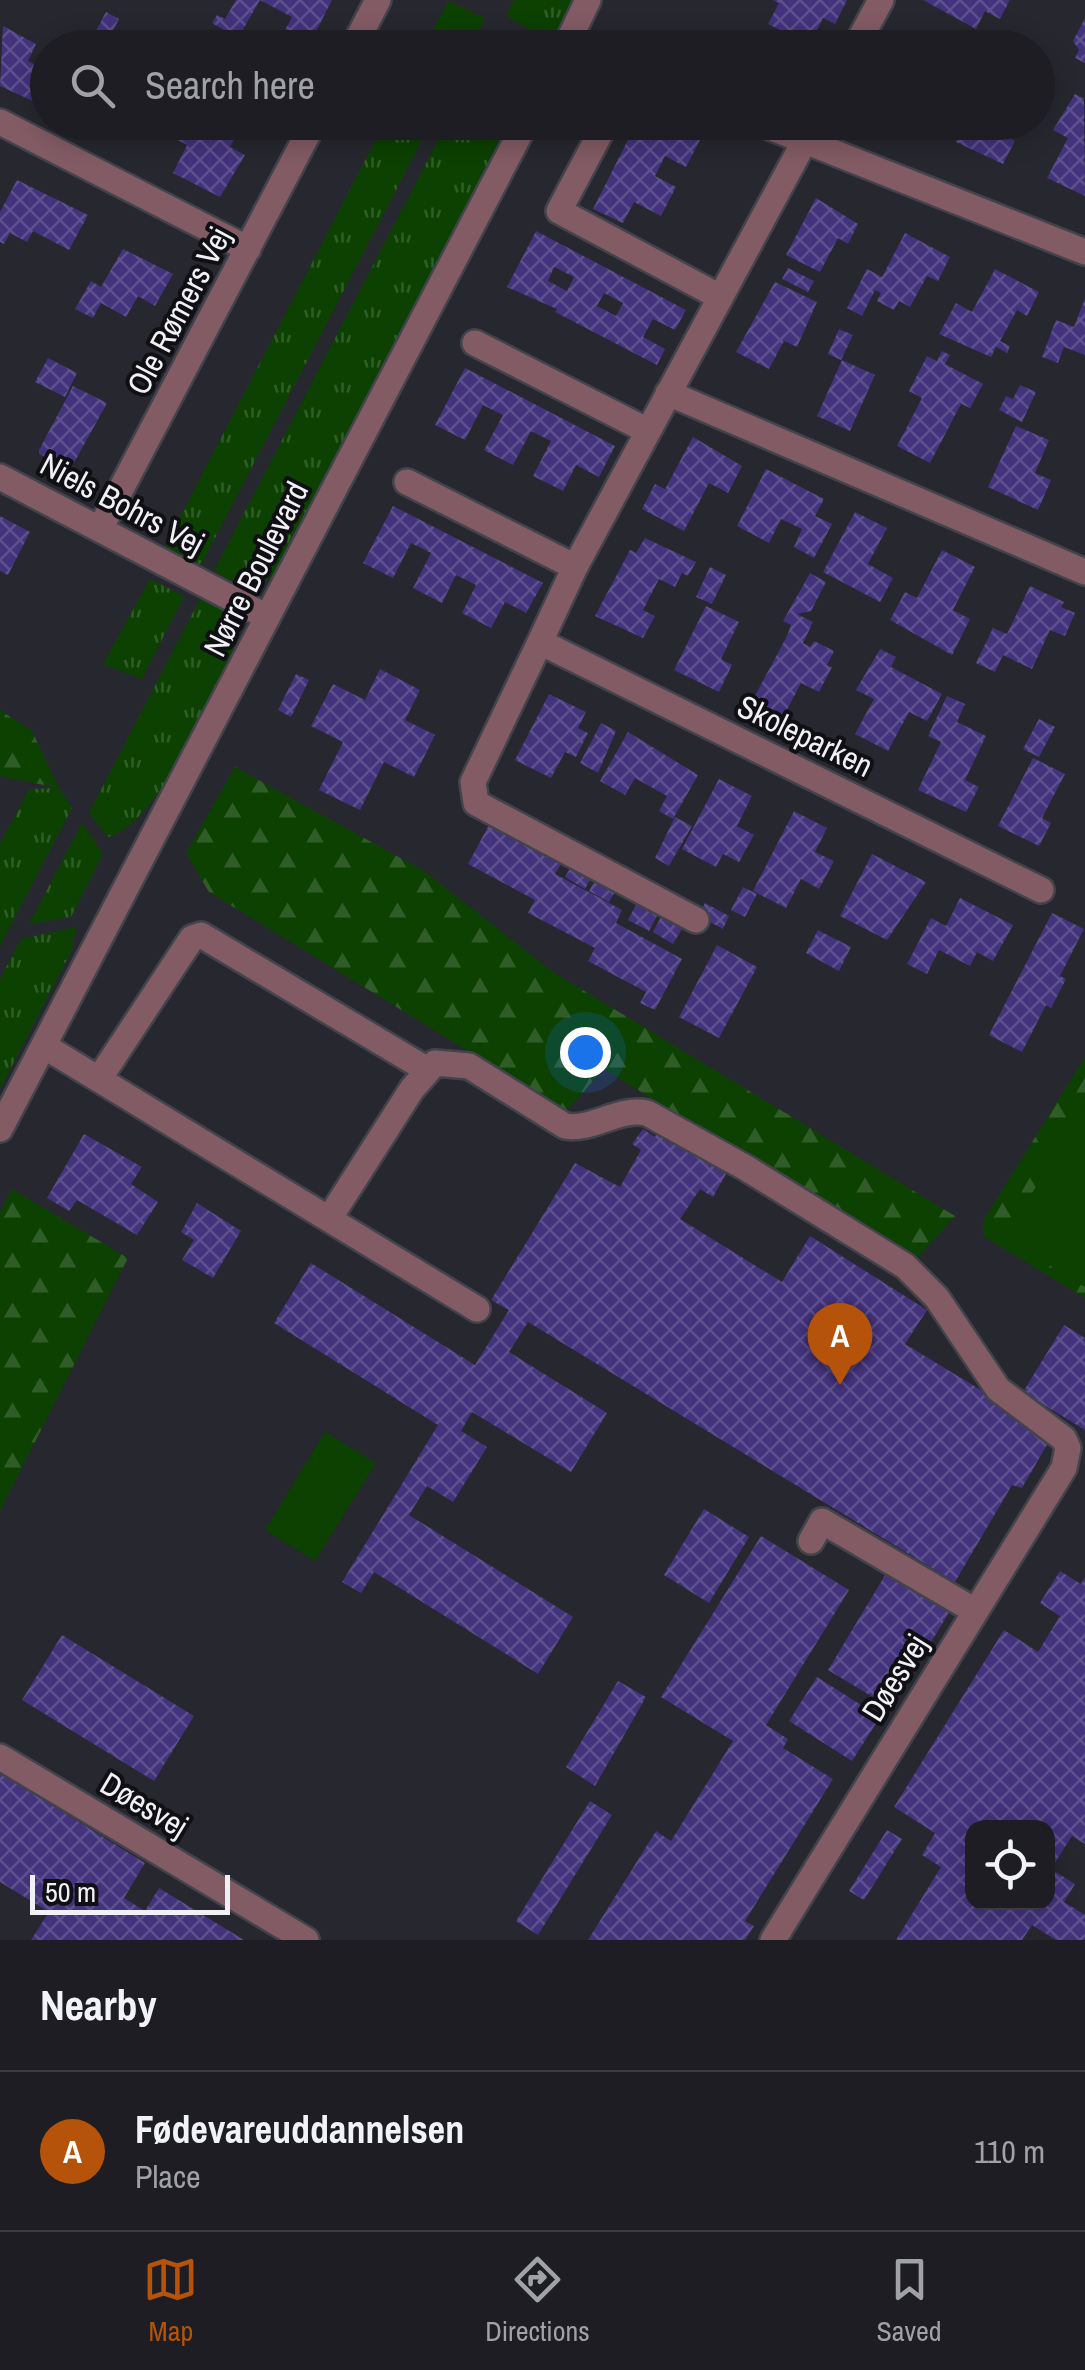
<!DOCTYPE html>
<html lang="en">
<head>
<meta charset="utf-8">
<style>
  body { margin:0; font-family:"Archivo Narrow",sans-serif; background:#25262b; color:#f1f3f6 }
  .controls { position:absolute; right:30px; bottom:30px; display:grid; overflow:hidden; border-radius:20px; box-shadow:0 5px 25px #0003 }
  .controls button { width:90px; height:90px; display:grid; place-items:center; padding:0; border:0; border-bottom:2px solid #3b3b41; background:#1d1d23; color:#f1f3f6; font:50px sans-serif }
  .scale { position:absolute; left:30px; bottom:25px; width:200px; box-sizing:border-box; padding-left:10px; border:5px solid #f0f0f5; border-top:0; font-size:28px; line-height:35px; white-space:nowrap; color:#f0f0f5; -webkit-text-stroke:8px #101014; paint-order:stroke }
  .you { position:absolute; left:585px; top:1052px; width:35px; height:35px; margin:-25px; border:8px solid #fff; border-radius:50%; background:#1a73e8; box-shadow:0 0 0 15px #1a73e833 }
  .badge { display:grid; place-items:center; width:65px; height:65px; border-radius:50%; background:#b45309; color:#fff; font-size:32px; font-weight:700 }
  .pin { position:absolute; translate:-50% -82px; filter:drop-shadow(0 2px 5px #0008) }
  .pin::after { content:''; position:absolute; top:52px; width:35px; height:30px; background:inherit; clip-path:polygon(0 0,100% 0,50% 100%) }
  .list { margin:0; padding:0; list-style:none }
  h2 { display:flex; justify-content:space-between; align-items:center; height:130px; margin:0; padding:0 40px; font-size:42px }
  h2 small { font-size:32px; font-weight:400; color:#a0a2a6 }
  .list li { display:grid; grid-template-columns:65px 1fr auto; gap:30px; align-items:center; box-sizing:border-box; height:160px; padding:0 40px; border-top:2px solid #3b3b41 }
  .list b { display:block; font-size:38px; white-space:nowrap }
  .list p { margin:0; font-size:32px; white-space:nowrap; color:#a0a2a6 }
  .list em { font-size:32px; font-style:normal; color:#a0a2a6 }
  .icon { flex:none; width:55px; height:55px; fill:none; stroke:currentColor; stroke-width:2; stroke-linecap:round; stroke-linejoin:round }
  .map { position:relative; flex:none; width:1085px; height:1940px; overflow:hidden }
  .search { position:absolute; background:#1d1d23; box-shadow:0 5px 25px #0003; left:30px; right:30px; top:30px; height:110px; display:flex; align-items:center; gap:25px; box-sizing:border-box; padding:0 35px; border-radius:55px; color:#a0a2a6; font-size:38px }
  .sheet { height:290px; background:#1d1d23 }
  nav { display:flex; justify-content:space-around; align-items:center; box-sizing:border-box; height:140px; border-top:2px solid #3b3b41; background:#1d1d23; font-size:28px; color:#a0a2a6 }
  nav a { display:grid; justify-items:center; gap:5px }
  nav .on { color:#b45309 }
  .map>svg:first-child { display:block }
  .grass { fill:url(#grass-tufts) }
  .forest { fill:url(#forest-firs) }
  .park { fill:#0c4101 }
  .building { fill:url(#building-cross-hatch); fill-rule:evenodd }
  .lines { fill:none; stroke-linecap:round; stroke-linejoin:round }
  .minor-casing { stroke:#43434b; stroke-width:30 }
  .minor { stroke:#835b65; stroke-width:25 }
  .labels { text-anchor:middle; stroke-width:8; stroke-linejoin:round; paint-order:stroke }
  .street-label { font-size:32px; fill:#f0f0f5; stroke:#101014 }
</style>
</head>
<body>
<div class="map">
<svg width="1085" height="1940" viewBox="0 0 1085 1940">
  <defs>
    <pattern id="grass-tufts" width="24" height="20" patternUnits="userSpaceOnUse" patternTransform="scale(2.5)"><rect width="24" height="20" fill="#0c4101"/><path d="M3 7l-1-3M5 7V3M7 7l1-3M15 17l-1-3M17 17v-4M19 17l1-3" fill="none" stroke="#305d27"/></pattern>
    <pattern id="forest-firs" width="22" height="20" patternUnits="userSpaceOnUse" patternTransform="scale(2.5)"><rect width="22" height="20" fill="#0c4101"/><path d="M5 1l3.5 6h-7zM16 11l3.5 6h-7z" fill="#305d27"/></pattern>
    <pattern id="building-cross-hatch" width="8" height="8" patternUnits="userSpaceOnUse" patternTransform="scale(2.5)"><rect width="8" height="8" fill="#43327c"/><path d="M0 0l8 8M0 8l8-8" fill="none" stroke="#5e508f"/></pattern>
  </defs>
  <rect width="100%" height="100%" fill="#27272f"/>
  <path class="grass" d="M514,0h60l-22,42 -46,-26z
    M448,1l37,17 -15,29h-46z
    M385,122l46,1 -230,442 -36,-19z
    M447,123h64l-237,452c-23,20 -37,9 -60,-4z
    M150,579l34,17 -42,83 -39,-15z
    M201,597l29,17 7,27c-24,48 -77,183 -129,196l-19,-24z
    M59,788l13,20 -72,138v-102l29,-55z
    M82,823l21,31 -32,63 -42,7z
    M76,927l-4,23 -72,139v-110l21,-40z"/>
  <path class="forest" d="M0,710l32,21 27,57 -59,-12z
    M235,767l189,104 129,101 402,244 -40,45 -311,-192 -38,42 -357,-219 -23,-39z
    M1085,1057v241l-102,-62v-15z
    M12,1189l116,69 -128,253v-299z"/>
  <path class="park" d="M1085,1105v182l-80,-49z
    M325,1432l51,31 -61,98 -50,-31z"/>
  <path class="building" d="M236,0h24l-22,38 -26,-15 5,-8 8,4z
    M260,0h72l-23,45 -25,-13 8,-15z
    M773,0h74l-12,24 -12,-6 -9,18 -11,-5 -5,8 -30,-15 11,-21z
    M923,0h87l-10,19 -15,-8 -9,18z
    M106,12l13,7 -15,29h-17z
    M1085,18v45l-10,-5 4,-8 -6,-9z
    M3,26l33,18 -8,17 20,10v37l-48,-22z
    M905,32l23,12 4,-6 11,6 -46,4z
    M1075,94l9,5 1,97 -38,-18 21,-40 -15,-8z
    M173,122h57l10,6 -10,19 15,8 -25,42 -47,-24 14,-28 -20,-11z
    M637,122h35l29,16 -15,29 -21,-11 -10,20 21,11 -15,29 -27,-14 -11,21 -30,-14z
    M966,122h49l-7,15 7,4 -12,23 -47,-22z
    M17,180l71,35 -19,35 -36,-19 -6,11 -17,-9 -6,11 -4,-2v-30z
    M816,198l42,26 -10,20 -10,-6 -18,34 -34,-17z
    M536,231l150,79 -11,20 -22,-11 -10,18 22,12 -8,16 -102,-53 2,-3 -50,-22zM554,267l20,10 -7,14 -19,-10zM604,293l19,10 -7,13 -19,-10z
    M905,233l45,24 -12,24 -11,-5 -17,31 -11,-6 -5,9 -17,-9 4,-8 -6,-3 -13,26 -15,-8 20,-39 15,8z
    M123,249l50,25 -18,32 -17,-10 -12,21 -25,-14 -8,15 -18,-9 16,-28 10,6z
    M788,268l26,13 -6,11 -26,-13z
    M995,269l44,23 -12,24 -10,-6 -17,31 10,5 -3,7 -11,-6 -5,10 -52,-23 17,-31 16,9z
    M775,282l42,20 -20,45 -13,-6 -15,28 -33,-17z
    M1085,298v57l-21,-8 -6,16 -16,-6 14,-37 18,7z
    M839,329l14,6 -12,25 -13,-6z
    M942,351l8,4 -5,9 38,20 -13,24 -9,-4 -31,59 -33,-17 25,-48 -13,-7 18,-35 10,5z
    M48,358l29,15 -12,24 -30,-15z
    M842,360l33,15 -25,56 -33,-15z
    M465,368l150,78 -16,31 -23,-12 -13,26 -30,-15 18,-35 -20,-10 -18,34 -29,-15 19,-35 -20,-10 -18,35 -30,-15z
    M1020,385l16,7 -14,30 -23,-12 7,-14 7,3z
    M73,386l34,17 -37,67 -31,-16v-4z
    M1016,426l33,14 -14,33 16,7 -13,30 -50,-23z
    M693,437l49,29 -14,27 -19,-10 -25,48 -42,-22 13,-25 10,5z
    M766,469l58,30 -9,17 17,8 -18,34 -20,-11 8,-18 -21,-10 -12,24 -32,-17z
    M393,506l150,77 -17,30 -21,-11 -14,26 -29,-15 14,-28 -20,-10 -14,28 -29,-15 18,-35 -20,-10 -18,35 -30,-15z
    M855,512l32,16 -19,36 25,14 -13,24 -57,-30z
    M0,516l30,16 -22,43 -8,-4z
    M645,538l51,24 -8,14 -6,-3 -7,14 -16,-8 -16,31 12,6 -12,22 -48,-22 35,-66 6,3z
    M942,550l33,17 -22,43 17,9 -18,36 -62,-35 15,-28 12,6z
    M710,567l16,8 -14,29 -16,-7z
    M810,573l16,9 -15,29 -14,3 16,8 -10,21 7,4 4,-6 20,10 -7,14 5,2 -13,25 -18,-9 -21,40 -31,-16 38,-71 4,-11 -8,-4z
    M1030,586l34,16 -3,5 14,6 -10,23 -15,-6 -18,39 -29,-14 -8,17 -19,-9 17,-35 14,6z
    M706,606l33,16 -18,37 11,6 -13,27 -45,-22z
    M880,649l16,8 -5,10 51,27 -15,27 -18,-9 -21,39 -33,-17 19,-35 -18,-9z
    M380,669l40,21 -15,30 30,15 -21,42 -30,-15 -24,48 -41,-20 24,-48 -32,-16 22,-42 32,16z
    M296,674l13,6 -18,37 -13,-7z
    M549,694l37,18 -8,16 10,5 -12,24 -11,-5 -14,26 -36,-18z
    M947,696l18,8 -8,18 29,14 -21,44 14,7 -13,25 -48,-22 23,-48 -13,-6z
    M1039,719l16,8 -16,30 -16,-8z
    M601,723l15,8 -18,42 -18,-10z
    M628,732l70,43 -25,44 -14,-8 8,-15 -32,-18 -10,17 -25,-14z
    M1033,758l32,16 -23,44 9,5 -12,23 -41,-20z
    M719,779l33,17 -15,30 17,9 -15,27 -16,-8 -7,13 -34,-18z
    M794,811l33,17 -12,24 19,9 -15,28 -18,-10 -15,29 -33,-17z
    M675,817l17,9 -23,40 -14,-8z
    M490,823l72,39 -7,12 67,36 -6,13 66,36 -27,51 -15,-7 6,-11 -58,-31 7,-13 -67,-35 7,-13 -67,-36z
    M872,854l54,28 -39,58 -47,-24z
    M575,860l20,11 -10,18 -20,-12z
    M599,873l20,12 -10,17 -20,-11z
    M743,887l14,7 -12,23 -14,-7z
    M960,898l53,27 -20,36 -16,-9 -7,14 -31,-16 -12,24 -20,-10 24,-46 15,8z
    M637,903l21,11 -9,17 -21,-11z
    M705,903l24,13 -6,13 -25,-13z
    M1052,913l32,16 -24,47 6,3 -15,29 -5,-3 -24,47 -33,-17z
    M661,917l21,12 -9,15 -20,-12z
    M818,930l33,17 -12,24 -33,-18z
    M717,945l40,22 -38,71 -40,-21z
    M643,1129l12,8 3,-7 68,44 -13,23 -13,-8 -20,30 102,63 28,-46 117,74 -22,34 142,86 -6,9 7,4 -26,45 -10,-3 -57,97 -427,-260 -19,30 98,61 -36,59 -99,-60 -11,19 26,16 -34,55 -26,-16 -18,29 164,102 -35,57 -164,-102 -13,21 -19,-11 96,-157 -164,-102 37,-60 164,102 34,-55 -18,-10 84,-137 45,24 21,-37 -9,-6z
    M84,1134l58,33 -11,17 27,18 -21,33 -60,-35 -8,11 -22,-13z
    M197,1203l44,28 -28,47 -31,-18 12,-20 -13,-8z
    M1064,1325l21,13v92l-62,-38z
    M704,1509l45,28 -40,66 -45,-28z
    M761,1536l88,54 -83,135 22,14 -5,9 50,31 -88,142 9,5 -9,14h-157l68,-109 15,10 62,-100 -72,-44z
    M890,1567l63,39 -62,102 -63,-38z
    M1060,1571l21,13 4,-7v267l-13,-8 -21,33 24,15 -11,18 21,13v25h-29l-24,-15 -10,15h-126l45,-73 -19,-12 13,-22 -41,-26 110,-177 34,22 22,-36 -20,-13zM972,1828h76v74h-76z
    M62,1635l132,81 -40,65 -132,-81z
    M817,1677l63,40 -28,44 -63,-40z
    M618,1681l28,16 -51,89 -29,-19z
    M0,1773l145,90 -21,35 21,13 14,-23 85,52h-213l18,-28 -49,-30z
    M590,1801l22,14 -74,120 -22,-14z
    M887,1830l15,9 -38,61 -15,-9z"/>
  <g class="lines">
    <defs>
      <path id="minor" d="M353,48l25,-48
        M565,48l23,-48
        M855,48l26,-48
        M0,122l248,127
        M757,122l328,130
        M815,122l-240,445 -35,75 501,248
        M603,128l-44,83 161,86
        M475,343l173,88
        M668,393l417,179
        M0,477l267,140
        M407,482l168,85
        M100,529l214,-407
        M540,642l-67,140 3,21 220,117
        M44,1046l433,263
        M99,1079l93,-141 9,-3 225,134
        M0,1129l526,-1007
        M329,1219l83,-130 23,-26 34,3 96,60c28,5 53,-19 82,-13l99,55 159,98 32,32 61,91 66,50 4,9 -4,20 -291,472
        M811,1541l11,-20 153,90
        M0,1757l306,183"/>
    </defs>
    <use href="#minor" class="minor-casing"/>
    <use href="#minor" class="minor"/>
  </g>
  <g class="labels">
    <g class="street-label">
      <text transform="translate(179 311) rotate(-62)" y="11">Ole Rømers Vej</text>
      <text transform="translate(122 504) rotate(28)" y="11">Niels Bohrs Vej</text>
      <text transform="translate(256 569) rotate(-63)" y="11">Nørre Boulevard</text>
      <text transform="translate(805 736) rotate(26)" y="11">Skoleparken</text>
      <text transform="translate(895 1678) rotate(-58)" y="11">Døesvej</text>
      <text transform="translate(144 1805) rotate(31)" y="11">Døesvej</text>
    </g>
  </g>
</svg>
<div class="controls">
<button><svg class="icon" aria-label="locate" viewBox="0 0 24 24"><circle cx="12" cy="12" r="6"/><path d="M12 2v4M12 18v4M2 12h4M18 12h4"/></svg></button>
</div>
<div class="scale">50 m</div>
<div class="you"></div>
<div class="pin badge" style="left:840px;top:1385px">A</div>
<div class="search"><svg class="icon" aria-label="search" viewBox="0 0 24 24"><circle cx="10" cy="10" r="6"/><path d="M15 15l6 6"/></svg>Search here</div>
</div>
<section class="sheet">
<h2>Nearby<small></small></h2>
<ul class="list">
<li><span class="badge">A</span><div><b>Fødevareuddannelsen</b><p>Place</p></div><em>110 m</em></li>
</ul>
</section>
<nav>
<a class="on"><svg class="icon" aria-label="map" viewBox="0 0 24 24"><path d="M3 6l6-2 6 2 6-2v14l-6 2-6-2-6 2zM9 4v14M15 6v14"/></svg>Map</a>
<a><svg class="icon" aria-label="directions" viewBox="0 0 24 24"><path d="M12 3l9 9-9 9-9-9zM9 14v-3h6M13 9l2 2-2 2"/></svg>Directions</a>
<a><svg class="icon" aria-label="saved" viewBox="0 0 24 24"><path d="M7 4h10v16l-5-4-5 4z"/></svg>Saved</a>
</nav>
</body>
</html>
